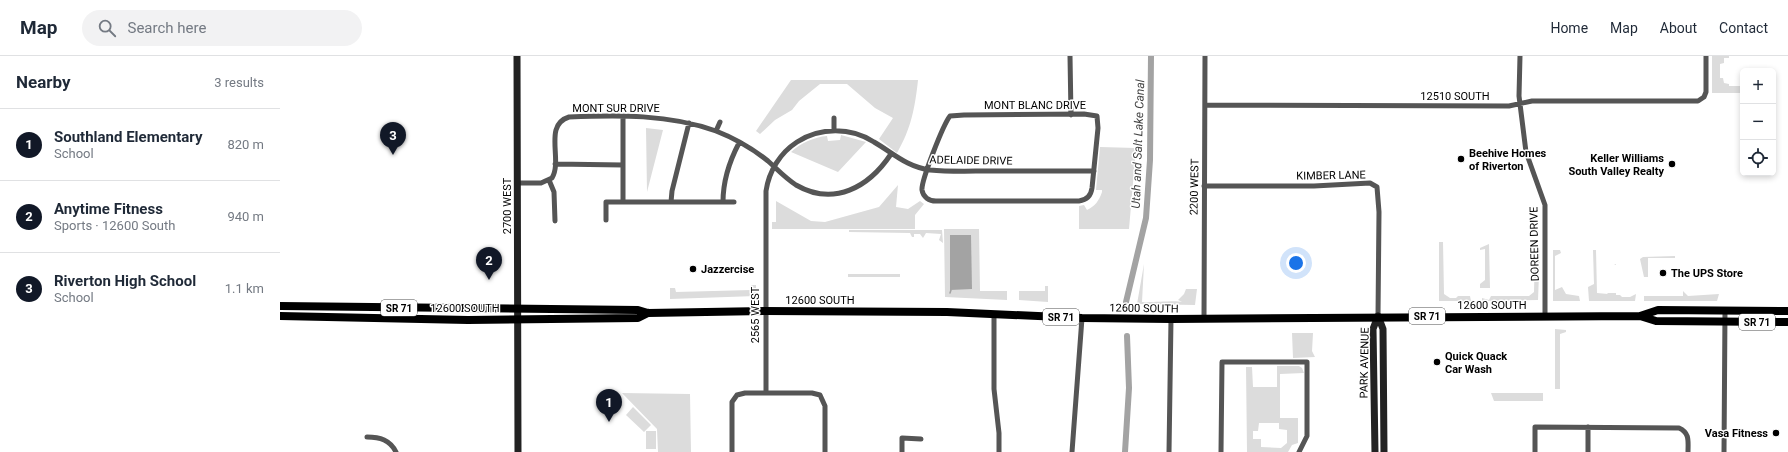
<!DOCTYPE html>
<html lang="en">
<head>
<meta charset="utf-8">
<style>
  body { margin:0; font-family:Roboto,sans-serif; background:#f2f2f3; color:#1f2937 }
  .controls { position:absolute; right:12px; top:12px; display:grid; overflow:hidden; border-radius:6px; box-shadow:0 2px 6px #0003 }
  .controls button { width:36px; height:36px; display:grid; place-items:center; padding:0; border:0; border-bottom:1px solid #e0e1e3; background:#fff; color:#1f2937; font:20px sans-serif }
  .you { position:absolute; left:1016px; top:207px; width:14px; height:14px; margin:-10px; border:3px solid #fff; border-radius:50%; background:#1a73e8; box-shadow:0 0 0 6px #1a73e833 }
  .badge { display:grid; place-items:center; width:26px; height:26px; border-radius:50%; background:#111827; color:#fff; font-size:13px; font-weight:700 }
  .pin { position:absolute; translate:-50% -33px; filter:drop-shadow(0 1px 2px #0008) }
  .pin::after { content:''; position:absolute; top:21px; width:14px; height:12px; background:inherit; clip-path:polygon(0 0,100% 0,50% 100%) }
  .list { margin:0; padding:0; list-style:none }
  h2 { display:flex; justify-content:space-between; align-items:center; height:52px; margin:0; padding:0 16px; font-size:17px }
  h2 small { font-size:13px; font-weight:400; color:#747a83 }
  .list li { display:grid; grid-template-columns:26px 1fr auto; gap:12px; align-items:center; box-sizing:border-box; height:72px; padding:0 16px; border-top:1px solid #e0e1e3 }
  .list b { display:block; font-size:15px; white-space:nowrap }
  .list p { margin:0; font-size:13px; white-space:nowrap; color:#747a83 }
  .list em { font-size:13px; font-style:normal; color:#747a83 }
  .icon { flex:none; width:22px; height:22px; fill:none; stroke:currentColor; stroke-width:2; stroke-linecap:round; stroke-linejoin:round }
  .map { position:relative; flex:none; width:1508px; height:396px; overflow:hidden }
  header { display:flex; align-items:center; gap:24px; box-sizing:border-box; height:56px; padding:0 20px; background:#fff; border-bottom:1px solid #e0e1e3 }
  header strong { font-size:19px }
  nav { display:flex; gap:22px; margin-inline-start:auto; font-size:14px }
  .search { width:280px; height:36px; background:#f2f2f3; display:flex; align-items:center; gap:10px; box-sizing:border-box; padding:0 14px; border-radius:22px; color:#747a83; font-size:15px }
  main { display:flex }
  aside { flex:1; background:#fff }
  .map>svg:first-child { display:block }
  .green { fill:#dcdcdc; fill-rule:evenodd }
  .water { fill:#a3a3a3 }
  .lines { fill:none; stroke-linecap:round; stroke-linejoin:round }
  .stream { stroke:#a3a3a3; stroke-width:1.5 }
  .canal { stroke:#a3a3a3; stroke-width:6 }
  .street { stroke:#555; stroke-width:5 }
  .secondary { stroke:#222; stroke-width:7 }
  .primary { stroke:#000; stroke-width:8 }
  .poi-dot { fill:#000; stroke:#fff; stroke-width:1.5 }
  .labels { text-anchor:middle; stroke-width:3; stroke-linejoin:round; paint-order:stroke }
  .shield { fill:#fff; stroke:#4c4c4c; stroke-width:1 }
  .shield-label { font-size:10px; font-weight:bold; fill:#000 }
  .street-label { font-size:11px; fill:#000; stroke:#fff }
  .poi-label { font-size:11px; font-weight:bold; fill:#000; stroke:#fff; text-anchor:start }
  .water-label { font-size:12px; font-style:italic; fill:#444; stroke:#fff }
</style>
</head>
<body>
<header>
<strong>Map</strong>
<div class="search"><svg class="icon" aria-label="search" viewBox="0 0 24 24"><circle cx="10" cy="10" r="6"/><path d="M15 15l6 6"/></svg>Search here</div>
<nav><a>Home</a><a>Map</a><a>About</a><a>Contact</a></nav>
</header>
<main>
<aside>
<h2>Nearby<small>3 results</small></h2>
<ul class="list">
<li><span class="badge">1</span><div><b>Southland Elementary</b><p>School</p></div><em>820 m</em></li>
<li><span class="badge">2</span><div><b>Anytime Fitness</b><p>Sports · 12600 South</p></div><em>940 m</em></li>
<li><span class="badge">3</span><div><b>Riverton High School</b><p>School</p></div><em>1.1 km</em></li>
</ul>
</aside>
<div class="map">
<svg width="1508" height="396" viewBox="0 0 1508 396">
  <rect width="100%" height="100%" fill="#fff"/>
  <path class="green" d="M1432,0h17v2h-5v5l-4,1v14h3l1,5 5,1v2h14v7h-31z
    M511,24h127c-3,28 -7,49 -21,73l-18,-14 14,-21 -18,-10 -28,-24h-27l-21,17 -7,9 -17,10 -15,14 -4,-3z
    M366,72l17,2 -16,62z
    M561,79l25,7 -28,30 -47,-20c10,-9 23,-15 36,-16l1,5 12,-1z
    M820,91l36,1 -7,81h-50v-23l5,-1 3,5c8,-4 12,-9 15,-18v-2h-6z
    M618,129l-2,22 12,2 12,-8 4,3 -9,11v14h-143v-7h4v-21l35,20 14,1 54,-15z
    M664,173h35l1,62h27v9l-62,-3z
    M569,174h93l1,13 -4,-3 2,-6 -15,-1 -3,5 -3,-4h-6v3h-2l-2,-4 -61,-1z
    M1159,186h4l1,52 6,4h6l2,-2h12l1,5h-32z
    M1209,188l1,44h-10v-4l5,-4v-31l-5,1v-2z
    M1255,194h5l-2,50 -56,1v-3l7,2 2,-4h38l5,-4z
    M1273,194h7l1,3 -6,3v34l7,-3 4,7 13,2 1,5h-27z
    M1313,194h3l1,43 11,1 -1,-1h9v-28l-2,-1h2v31h4l2,2h8l6,-3 -1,7h-46l-1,-14 6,-3z
    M1395,200v2h-27v19h-4l-4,-18 3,-2z
    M864,208l-2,38c9,1 33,-2 40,0l-4,-2 6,-6 2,-5h11l-2,16 -58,-1z
    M568,218h52v3h-52z
    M471,229h5v11l-86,3v-11h5l1,4 75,-2z
    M765,230h3v16l-29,-2v-9h26z
    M1403,235l5,5 31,-2 -2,7h-73v-5h39z
    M1275,273l11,1v2l-6,2v55h-5z
    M1012,277h21l-1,18 3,6 -22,1z
    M997,310h22l3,2 2,5 -24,1v44h18v25l-6,2 -4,7h-41l-1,-85h6l1,20h24zM979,367h20v6l8,1v13l-6,5 -20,-1v-8h-8v-8h5z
    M342,337l68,1 1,58h-33l-1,-23z
    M1211,337h52v8h-49z
    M353,351l18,18 -7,7 -18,-17z
    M366,375h10v18h-10z"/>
  <path class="water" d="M670,179h21l1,54 -22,1z"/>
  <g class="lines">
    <path class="stream" d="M670,237l1,-3"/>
    <path class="canal" d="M846,246l20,-84 4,-58 1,-104
      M845,396l4,-64 -2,-52"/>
    <path class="street" d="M790,0l1,59
      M1240,0l-1,40 7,56 19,53v111
      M925,49l304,1 23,-5h166l6,-4 2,-5v-36
      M804,58l13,2 1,12 -6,60c-1,8 -5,12 -13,13h-143c-7,0 -13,-4 -14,-11 -1,-9 21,-65 28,-74l14,-1z
      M554,62v12
      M436,75l4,-9
      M275,108l68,1
      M269,124l5,12 1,29
      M237,127h24l11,-5c11,-18 -9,-53 17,-61 49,-2 100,-3 147,14 18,7 37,18 52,30 9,8 17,17 28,24 38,22 73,2 95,-31
      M924,130h110l56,-3 7,4 2,25 -1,104
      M343,146v-85
      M391,146l1,-11 17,-68
      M443,146c0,-22 6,-40 16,-59
      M326,164v-18h128
      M714,258v75l5,44v19
      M924,263l1,-263
      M486,337v-202c3,-20 14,-38 31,-49 23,-15 54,-15 77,0 19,11 33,25 56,28 20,2 41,1 61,1 34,0 69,0 103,0
      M87,381c13,0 23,3 29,15
      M452,396v-50l5,-7 8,-2h67l8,2 5,11v46
      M622,396v-14l19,1
      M792,396l10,-134
      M889,396l2,-133
      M941,396l1,-90h85v74l-8,16
      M1255,396v-25l144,1c11,5 9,13 9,24
      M1308,396v-25
      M1444,396l1,-141"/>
    <path class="secondary" d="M237,0l1,396
      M1098,260l5,13 1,123
      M1095,396l-2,-123 5,-13"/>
    <path class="primary" d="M0,250l358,4 10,3 117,-2 182,1 135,6 89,1 469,-3 18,-6 130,1
      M0,260l188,4 170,-2 10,-5
      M1360,260l16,5 132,1"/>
  </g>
  <g class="poi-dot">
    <circle cx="1181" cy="103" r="4"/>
    <circle cx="1392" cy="108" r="4"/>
    <circle cx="413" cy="213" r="4"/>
    <circle cx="1383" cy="217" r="4"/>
    <circle cx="1157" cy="306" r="4"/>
    <circle cx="1496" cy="377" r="4"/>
  </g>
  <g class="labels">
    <g class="shield">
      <rect x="101" y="244" width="36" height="16" rx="3"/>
      <rect x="1129" y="252" width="36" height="16" rx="3"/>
      <rect x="763" y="253" width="36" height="16" rx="3"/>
      <rect x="1459" y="258" width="36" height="16" rx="3"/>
    </g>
    <g class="shield-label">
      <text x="119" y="256">SR 71</text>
      <text x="1147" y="264">SR 71</text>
      <text x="781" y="265">SR 71</text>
      <text x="1477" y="270">SR 71</text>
    </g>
    <g class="street-label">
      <text x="1175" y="44">12510 SOUTH</text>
      <text x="755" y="53">MONT BLANC DRIVE</text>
      <text x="336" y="56">MONT SUR DRIVE</text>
      <text transform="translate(691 104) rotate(1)" y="4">ADELAIDE DRIVE</text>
      <text transform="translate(1051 119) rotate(-1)" y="4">KIMBER LANE</text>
      <text transform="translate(914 131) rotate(-89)" y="4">2200 WEST</text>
      <text transform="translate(227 150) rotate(-90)" y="4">2700 WEST</text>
      <text transform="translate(1254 188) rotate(-91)" y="4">DOREEN DRIVE</text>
      <text x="540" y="248">12600 SOUTH</text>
      <text x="1212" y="253">12600 SOUTH</text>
      <text x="185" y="256">12600 SOUTH</text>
      <text transform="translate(864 252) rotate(1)" y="4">12600 SOUTH</text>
      <text transform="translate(475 259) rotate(-90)" y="4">2565 WEST</text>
      <text transform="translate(1084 307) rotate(-89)" y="4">PARK AVENUE</text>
    </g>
    <g class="poi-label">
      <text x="1189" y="101">Beehive Homes<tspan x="1189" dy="13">of Riverton</tspan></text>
      <text x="1384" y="106" text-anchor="end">Keller Williams<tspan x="1384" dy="13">South Valley Realty</tspan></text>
      <text x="421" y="217">Jazzercise</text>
      <text x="1391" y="221">The UPS Store</text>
      <text x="1165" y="304">Quick Quack<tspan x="1165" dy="13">Car Wash</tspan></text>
      <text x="1488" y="381" text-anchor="end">Vasa Fitness</text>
    </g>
    <g class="water-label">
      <text transform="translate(858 88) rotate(-88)" y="4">Utah and Salt Lake Canal</text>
    </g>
  </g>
</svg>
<div class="controls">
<button>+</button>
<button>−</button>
<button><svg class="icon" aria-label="locate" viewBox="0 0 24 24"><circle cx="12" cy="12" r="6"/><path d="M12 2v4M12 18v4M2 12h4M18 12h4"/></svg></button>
</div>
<div class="you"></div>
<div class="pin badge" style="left:329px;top:366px">1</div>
<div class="pin badge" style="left:209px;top:224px">2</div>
<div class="pin badge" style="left:113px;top:99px">3</div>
</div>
</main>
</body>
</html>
